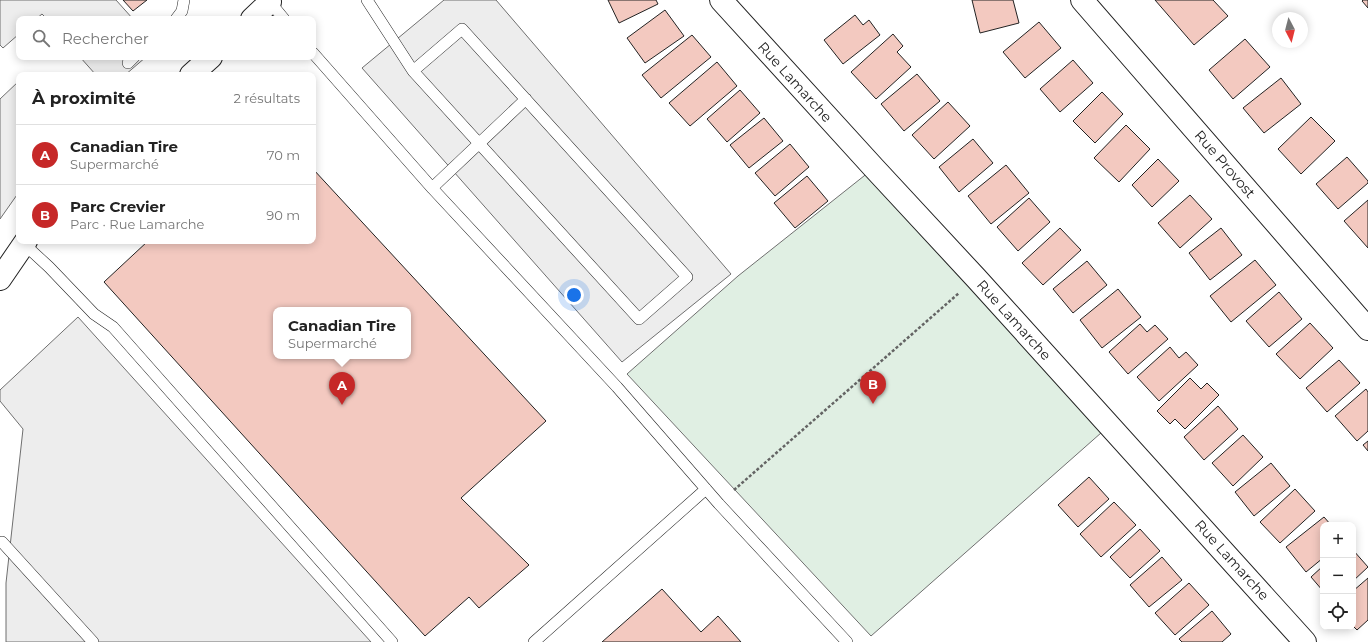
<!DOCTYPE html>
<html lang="fr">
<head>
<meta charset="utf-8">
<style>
  body { margin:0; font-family:Montserrat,sans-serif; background:#f2f2f2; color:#222 }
  .controls { position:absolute; right:12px; bottom:12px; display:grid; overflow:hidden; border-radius:8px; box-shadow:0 2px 10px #0003 }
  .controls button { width:36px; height:36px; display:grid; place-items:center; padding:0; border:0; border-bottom:1px solid #e0e0e0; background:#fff; color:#222; font:20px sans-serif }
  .compass { position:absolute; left:1272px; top:12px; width:36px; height:36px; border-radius:50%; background:#fff; box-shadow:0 2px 10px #0003; rotate:173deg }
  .you { position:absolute; left:574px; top:295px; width:14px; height:14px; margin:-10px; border:3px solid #fff; border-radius:50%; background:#1a73e8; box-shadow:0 0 0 6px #1a73e833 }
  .badge { display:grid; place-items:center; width:26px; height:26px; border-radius:50%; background:#c62828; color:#fff; font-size:13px; font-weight:700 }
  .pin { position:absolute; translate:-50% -33px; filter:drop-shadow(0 1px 2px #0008) }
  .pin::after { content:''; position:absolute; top:21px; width:14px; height:12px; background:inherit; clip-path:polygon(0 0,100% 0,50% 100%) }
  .popup { position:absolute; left:273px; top:307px; width:138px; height:52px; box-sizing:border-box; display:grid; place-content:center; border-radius:8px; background:#fff; filter:drop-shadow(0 1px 3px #0005); font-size:13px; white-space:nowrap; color:#767676 }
  .popup b { font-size:15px; color:#222 }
  .popup::after { content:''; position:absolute; left:50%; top:100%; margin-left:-8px; border:8px solid transparent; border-top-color:#fff }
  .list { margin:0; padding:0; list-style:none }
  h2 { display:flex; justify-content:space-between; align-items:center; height:52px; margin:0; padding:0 16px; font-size:17px }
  h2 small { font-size:13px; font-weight:400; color:#767676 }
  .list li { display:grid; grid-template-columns:26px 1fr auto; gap:12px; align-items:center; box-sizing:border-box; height:60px; padding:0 16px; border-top:1px solid #e0e0e0 }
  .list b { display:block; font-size:15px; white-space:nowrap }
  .list p { margin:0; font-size:13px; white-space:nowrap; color:#767676 }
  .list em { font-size:13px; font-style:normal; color:#767676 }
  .icon { flex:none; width:22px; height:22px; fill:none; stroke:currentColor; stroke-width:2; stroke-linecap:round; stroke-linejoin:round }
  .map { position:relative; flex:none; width:1368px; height:642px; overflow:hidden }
  .search { position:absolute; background:#fff; box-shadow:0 2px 10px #0003; left:16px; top:16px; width:300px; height:44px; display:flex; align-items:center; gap:10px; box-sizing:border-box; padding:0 14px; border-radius:8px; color:#767676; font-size:15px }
  .panel { position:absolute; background:#fff; box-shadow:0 2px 10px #0003; left:16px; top:72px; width:300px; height:172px; border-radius:8px }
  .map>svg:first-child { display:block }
  .green { fill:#e0efe3; stroke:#6f6f6f }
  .parking { fill:#ededed; stroke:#6f6f6f }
  .building { fill:#f3c9c0; stroke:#222; fill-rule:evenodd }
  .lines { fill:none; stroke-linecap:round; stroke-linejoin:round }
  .service-casing { stroke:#222; stroke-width:12 }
  .minor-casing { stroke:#222; stroke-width:24 }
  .path { stroke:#646464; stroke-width:2.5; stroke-dasharray:3 2; stroke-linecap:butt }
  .service { stroke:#fff; stroke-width:11 }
  .minor { stroke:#fff; stroke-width:22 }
  .labels { text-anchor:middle; stroke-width:3; stroke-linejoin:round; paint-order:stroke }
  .street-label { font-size:14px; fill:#222; stroke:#fff }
</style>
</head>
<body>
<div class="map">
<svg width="1368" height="642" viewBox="0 0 1368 642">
  <rect width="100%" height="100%" fill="#fff"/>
  <path class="green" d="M874,168l236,257 -239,211 -244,-262 111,-98z"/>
  <path class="parking" d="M0,0h116l17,19h-86l-5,-5 -6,5h-17v15l-16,14 -3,-3z
    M444,0h52l235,274 -109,88 -260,-294z
    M80,57h66l-21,18h-29z
    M19,81v111l-19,27v-120z
    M78,317l293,325h-365v-59l17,-154 -23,-28v-11z"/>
  <path class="building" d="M123,0h24l-14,11z
    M608,0h48l2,4 -39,19z
    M972,0h41l6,23 -39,10z
    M1155,0h58l15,16 -34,29z
    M1363,0h5v8l-6,-7z
    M665,10l19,26 -39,27 -18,-25z
    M855,15l8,10 6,-5 11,15 -37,29 -19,-24z
    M1039,22l22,26 -36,30 -22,-26z
    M893,34l10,12 -6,6 14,15 -35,32 -25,-27z
    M692,35l19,22 -50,41 -19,-23z
    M1245,39l25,28 -37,32 -24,-29z
    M1073,60l20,23 -33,29 -20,-23z
    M717,62l20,24 -47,40 -21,-23z
    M917,74l23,27 -36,30 -23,-27z
    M1281,78l20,26 -37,29 -21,-25z
    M740,90l20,23 -33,29 -20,-23z
    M1102,92l21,22 -28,29 -22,-22z
    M948,102l22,24 -36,33 -22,-24z
    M1311,117l24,24 -34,33 -23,-25z
    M764,118l19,23 -34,27 -19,-23z
    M1126,125l24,24 -31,33 -25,-24z
    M973,139l20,24 -34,29 -20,-25z
    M790,144l19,23 -34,29 -20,-23z
    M1347,157l21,24v2l-30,26 -22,-25z
    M1158,159l21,22 -27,26 -20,-22z
    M1006,165l23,28 -38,31 -23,-28z
    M313,169l233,252 -85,77 68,67 -50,43 -10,-11 -44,39 -321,-354 44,-41h165zM276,310h132v46h-132z
    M807,176l21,25 -33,27 -21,-25z
    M1190,195l22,24 -32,29 -22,-25z
    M1029,198l21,24 -32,29 -21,-24z
    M1368,200v48l-24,-27z
    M1060,228l21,22 -38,35 -21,-22z
    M1221,228l21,27 -32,25 -21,-27z
    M1255,260l21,25 -45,37 -21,-26z
    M1087,261l20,24 -34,28 -20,-24z
    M1118,289l23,28 -39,31 -22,-28z
    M1279,292l23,27 -33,28 -23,-26z
    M1310,323l23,25 -33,31 -24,-25z
    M1140,324l7,8 8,-7 13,14 -40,35 -19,-22z
    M1170,347l9,11 7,-6 12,13 -39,36 -22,-24z
    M1339,360l21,23 -33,29 -21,-24z
    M1190,378l11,11 6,-6 12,12 -34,34 -10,-10 -5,5 -13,-13z
    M1366,389l2,3v39l-11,10 -22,-25z
    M1218,406l20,23 -34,31 -20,-23z
    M1243,435l20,22 -30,29 -21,-23z
    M1368,441v10l-5,-6z
    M1271,463l19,23 -36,30 -19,-24z
    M1089,477l20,22 -31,28 -20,-22z
    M1295,489l20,22 -35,32 -20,-21z
    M1114,502l22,23 -35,32 -21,-23z
    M1324,517l7,8h-8v33l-17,14 -20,-25z
    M1140,529l20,22 -30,27 -20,-21z
    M1353,550l15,17 -15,14z
    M1162,557l20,23 -33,27 -19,-22z
    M1323,566v25l-12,-14z
    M1368,578v42l-11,10 -4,-4v-12l2,-2 -2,-3v-18z
    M1189,583l20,22 -34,30 -20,-22z
    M662,589l39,43 17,-16 23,26h-139z
    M1212,611l19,23 -9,8h-40l-3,-3z"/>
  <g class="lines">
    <defs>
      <path id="service" d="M367,0l46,71 226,248 48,-42 -225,-248 -49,42
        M270,2l14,17
        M176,19l6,-8 2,-11
        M313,53l119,135 185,199 102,117 128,138
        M128,63l6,-6
        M432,188l94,-89
        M24,244l25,23 45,47 19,13 279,315
        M2,542l91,100
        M534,642l172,-153"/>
      <path id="minor" d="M721,0l153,168 102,110 329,364
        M1082,0l286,329
        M252,19l18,-17
        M191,75l20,-18
        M0,279l26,-38"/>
    </defs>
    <use href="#service" class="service-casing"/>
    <use href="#minor" class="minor-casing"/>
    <path class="path" d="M734,490l225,-197"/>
    <use href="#service" class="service"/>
    <use href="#minor" class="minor"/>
  </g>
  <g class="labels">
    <g class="street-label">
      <text transform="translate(795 82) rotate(48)" y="5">Rue Lamarche</text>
      <text transform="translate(1225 164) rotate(49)" y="5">Rue Provost</text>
      <text transform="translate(1014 320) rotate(48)" y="5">Rue Lamarche</text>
      <text transform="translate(1232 560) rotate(48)" y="5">Rue Lamarche</text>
    </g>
  </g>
</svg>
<div class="controls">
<button>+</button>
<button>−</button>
<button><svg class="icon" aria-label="locate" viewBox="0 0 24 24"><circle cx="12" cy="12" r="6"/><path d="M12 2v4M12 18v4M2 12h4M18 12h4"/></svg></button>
</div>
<svg class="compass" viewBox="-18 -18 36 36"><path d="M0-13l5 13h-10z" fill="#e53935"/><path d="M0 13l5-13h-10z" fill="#767676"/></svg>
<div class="you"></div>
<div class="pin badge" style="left:342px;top:405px">A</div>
<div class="popup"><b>Canadian Tire</b>Supermarché</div>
<div class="pin badge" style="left:873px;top:404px">B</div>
<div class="search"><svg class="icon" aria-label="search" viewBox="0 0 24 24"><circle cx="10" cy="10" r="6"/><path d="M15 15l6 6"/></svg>Rechercher</div>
<section class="panel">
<h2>À proximité<small>2 résultats</small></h2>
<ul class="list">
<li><span class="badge">A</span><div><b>Canadian Tire</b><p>Supermarché</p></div><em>70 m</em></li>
<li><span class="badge">B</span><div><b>Parc Crevier</b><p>Parc · Rue Lamarche</p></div><em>90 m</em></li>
</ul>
</section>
</div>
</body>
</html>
